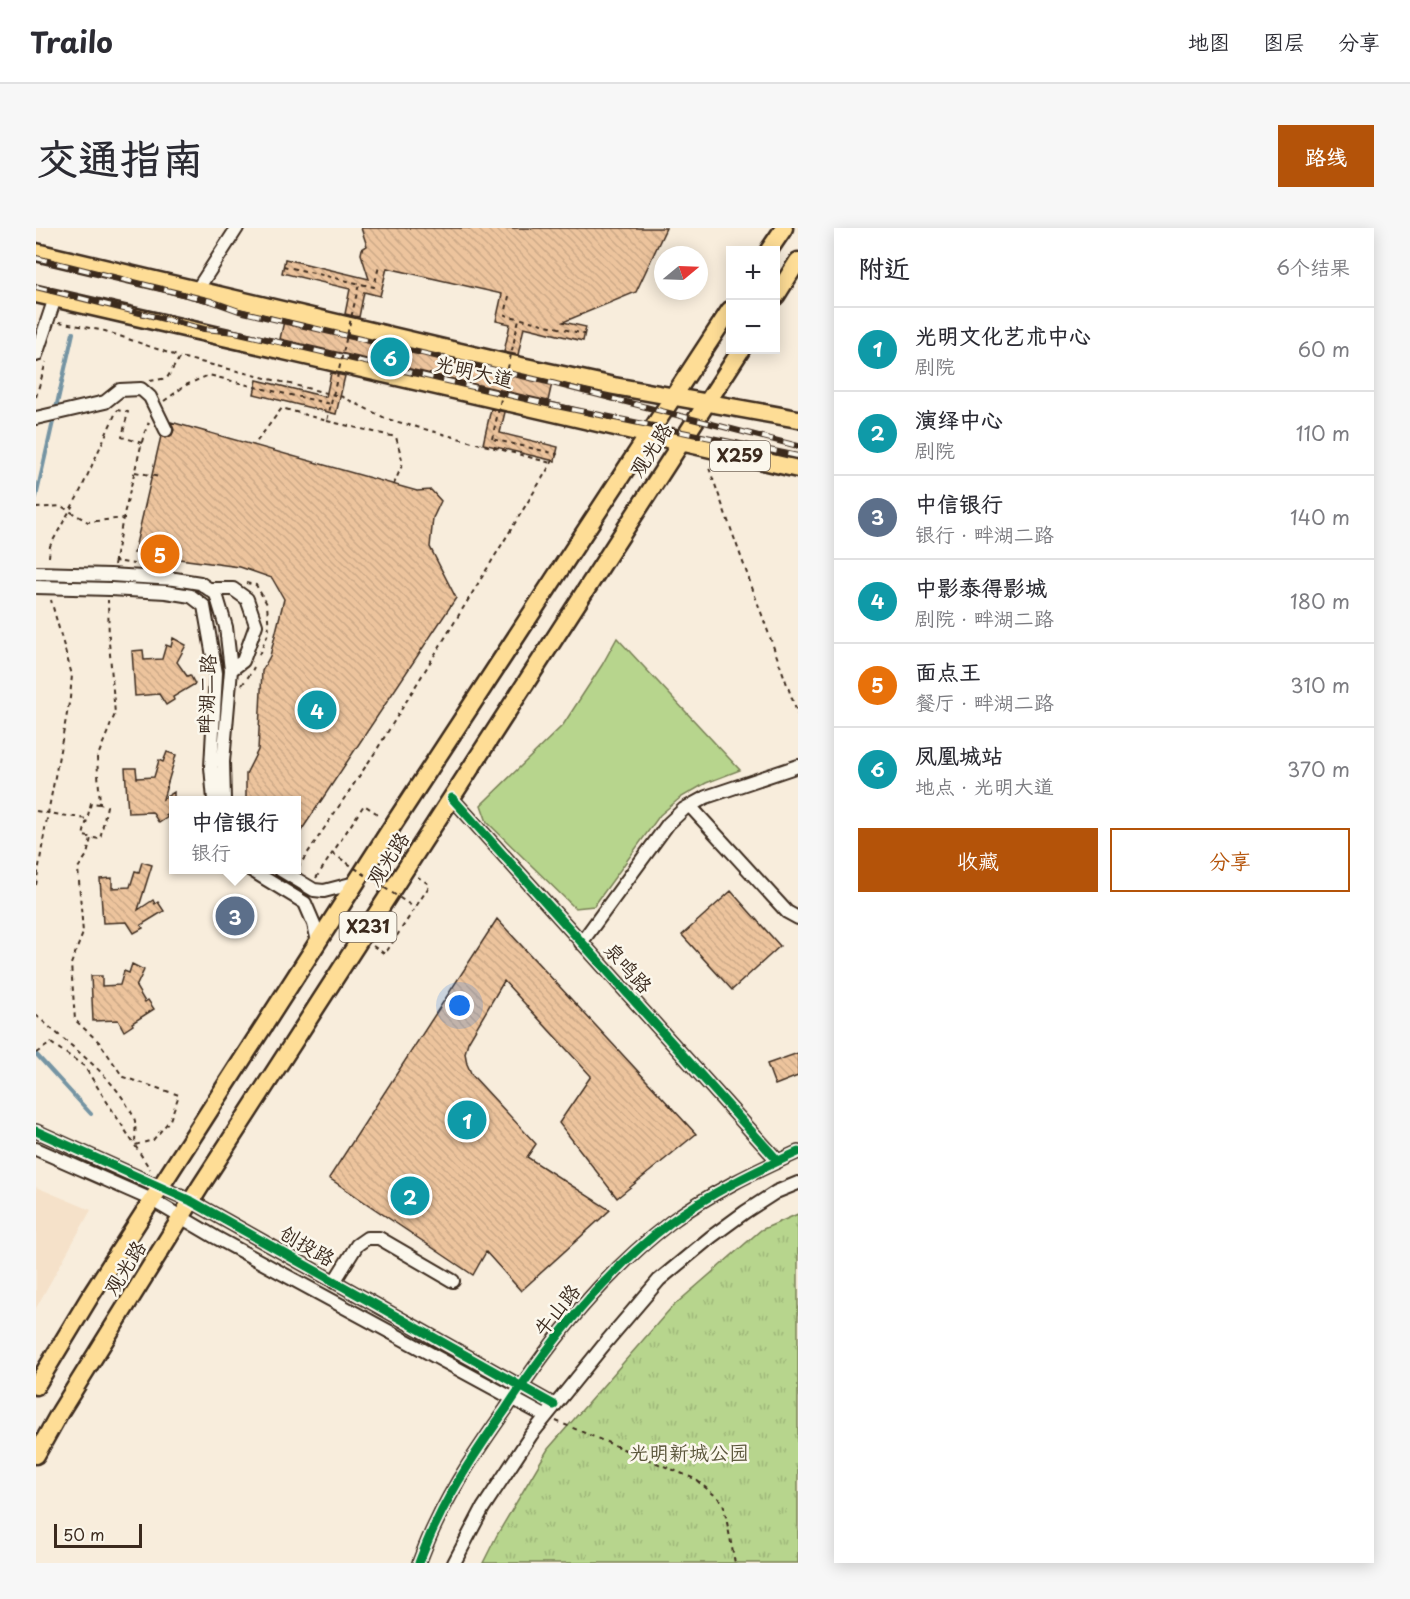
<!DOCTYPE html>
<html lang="zh">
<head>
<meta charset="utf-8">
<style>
  body { margin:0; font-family:"Playpen Sans","LXGW WenKai TC",sans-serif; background:#f7f7f7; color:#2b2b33 }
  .controls { position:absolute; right:18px; top:18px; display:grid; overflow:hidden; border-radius:0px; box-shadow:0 3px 15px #0003 }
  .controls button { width:54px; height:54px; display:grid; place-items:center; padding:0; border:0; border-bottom:2px solid #e1e1e2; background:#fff; color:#2b2b33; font:30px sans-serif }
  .compass { position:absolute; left:618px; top:18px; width:54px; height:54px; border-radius:50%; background:#fff; box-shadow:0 3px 15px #0003; rotate:71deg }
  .scale { position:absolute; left:18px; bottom:15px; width:88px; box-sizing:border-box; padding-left:6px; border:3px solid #3b2a1e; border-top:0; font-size:16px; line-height:21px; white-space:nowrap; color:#3b2a1e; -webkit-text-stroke:4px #fbf7ec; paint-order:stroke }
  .you { position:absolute; left:424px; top:778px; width:21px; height:21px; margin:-15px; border:4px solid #fff; border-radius:50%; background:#1a73e8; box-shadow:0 0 0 9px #1a73e833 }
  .badge { display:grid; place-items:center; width:39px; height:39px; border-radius:50%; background:#b45309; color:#fff; font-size:20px; font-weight:700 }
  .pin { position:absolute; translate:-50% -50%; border:3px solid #fff; box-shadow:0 2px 6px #0006 }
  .popup { position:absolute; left:133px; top:568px; width:132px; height:78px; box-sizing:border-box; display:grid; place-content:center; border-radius:0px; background:#fff; filter:drop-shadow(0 2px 4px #0005); font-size:20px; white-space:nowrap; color:#7c7c81 }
  .popup b { font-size:22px; color:#2b2b33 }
  .popup::after { content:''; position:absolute; left:50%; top:100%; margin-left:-12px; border:12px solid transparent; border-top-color:#fff }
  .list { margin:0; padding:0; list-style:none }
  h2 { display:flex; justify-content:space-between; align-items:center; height:78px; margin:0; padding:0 24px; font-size:26px }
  h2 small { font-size:20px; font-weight:400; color:#7c7c81 }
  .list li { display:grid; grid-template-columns:39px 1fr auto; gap:18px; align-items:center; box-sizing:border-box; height:84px; padding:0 24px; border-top:2px solid #e1e1e2 }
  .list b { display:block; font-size:22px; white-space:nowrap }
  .list p { margin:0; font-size:20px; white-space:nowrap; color:#7c7c81 }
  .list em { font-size:20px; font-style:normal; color:#7c7c81 }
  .actions { display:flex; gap:12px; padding:18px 24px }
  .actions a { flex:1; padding:14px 0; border:2px solid #b45309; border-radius:0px; text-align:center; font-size:21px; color:#b45309 }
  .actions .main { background:#b45309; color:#fff }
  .map { position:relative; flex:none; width:762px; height:1335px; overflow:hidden; border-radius:0px }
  header { display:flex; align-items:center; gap:36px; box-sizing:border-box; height:84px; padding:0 30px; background:#fff; border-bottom:2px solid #e1e1e2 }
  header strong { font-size:28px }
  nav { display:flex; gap:33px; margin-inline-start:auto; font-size:21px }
  .intro { display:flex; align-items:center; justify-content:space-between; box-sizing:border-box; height:144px; padding:0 36px }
  h1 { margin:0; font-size:42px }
  .button { padding:15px 27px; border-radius:0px; background:#b45309; color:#fff; font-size:21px; font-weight:700 }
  main { display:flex; gap:36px; padding:0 36px }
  aside { flex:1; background:#fff; border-radius:0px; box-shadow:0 3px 15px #0003 }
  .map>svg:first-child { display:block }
  .built { fill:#f5e1c9 }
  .grass { fill:url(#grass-tufts); stroke:#798056; stroke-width:1.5 }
  .garden { fill:#b7d58d; stroke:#798056; stroke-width:1.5 }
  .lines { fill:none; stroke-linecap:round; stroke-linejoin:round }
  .stream { stroke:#7494a3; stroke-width:4 }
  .building { fill:url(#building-back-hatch); stroke:#3b2a1e; stroke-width:1.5 }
  .minor-casing { stroke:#3b2a1e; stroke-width:16 }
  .major-casing { stroke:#3b2a1e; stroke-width:21 }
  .path { stroke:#3b2a1e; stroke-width:2; stroke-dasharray:4.5 4.5; stroke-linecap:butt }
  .minor { stroke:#fbf7ec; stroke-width:12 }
  .major { stroke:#fedd96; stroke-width:16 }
  .rail-casing { stroke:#3b2a1e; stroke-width:6 }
  .rail { stroke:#fbf7ec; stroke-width:4; stroke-dasharray:11; stroke-linecap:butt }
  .minor-bridge-casing { stroke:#3b2a1e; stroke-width:16; stroke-linecap:butt }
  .path-bridge { stroke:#3b2a1e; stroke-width:2; stroke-dasharray:4.5 4.5; stroke-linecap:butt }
  .minor-bridge { stroke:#fbf7ec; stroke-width:12 }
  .cycleway-casing { stroke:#fbf7ec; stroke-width:13 }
  .cycleway { stroke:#00873e; stroke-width:9 }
  .labels { text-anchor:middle; stroke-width:5; stroke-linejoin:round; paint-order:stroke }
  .shield { fill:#fbf7ec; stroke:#75685c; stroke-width:1.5 }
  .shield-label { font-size:18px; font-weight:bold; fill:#3b2a1e }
  .street-label { font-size:20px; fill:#3b2a1e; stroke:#fbf7ec }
  .park-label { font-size:20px; fill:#5a553a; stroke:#fbf7ec }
</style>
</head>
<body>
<header>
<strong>Trailo</strong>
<nav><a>地图</a><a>图层</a><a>分享</a></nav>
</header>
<div class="intro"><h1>交通指南</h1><a class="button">路线</a></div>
<main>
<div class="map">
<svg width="762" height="1335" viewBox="0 0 762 1335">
  <defs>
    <pattern id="grass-tufts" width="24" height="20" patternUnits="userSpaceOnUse" patternTransform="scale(1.5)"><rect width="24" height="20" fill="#b7d58d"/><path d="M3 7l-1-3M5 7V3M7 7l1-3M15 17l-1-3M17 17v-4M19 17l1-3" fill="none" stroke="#9eb779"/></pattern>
    <pattern id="building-back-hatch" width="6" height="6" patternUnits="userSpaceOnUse" patternTransform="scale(1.5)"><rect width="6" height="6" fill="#edc49d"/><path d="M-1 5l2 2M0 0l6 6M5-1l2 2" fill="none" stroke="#cca987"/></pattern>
  </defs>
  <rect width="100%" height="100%" fill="#f8eddc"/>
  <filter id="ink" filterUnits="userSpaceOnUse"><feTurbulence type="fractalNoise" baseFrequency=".0167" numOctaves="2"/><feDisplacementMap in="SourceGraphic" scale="12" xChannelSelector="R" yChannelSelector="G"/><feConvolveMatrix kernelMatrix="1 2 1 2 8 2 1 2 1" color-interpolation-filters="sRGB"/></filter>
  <g filter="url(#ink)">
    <path class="built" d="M0,959l55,23 -55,98z"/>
    <path class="grass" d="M762,986v349h-315l14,-28 51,-86 123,-141 90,-78z"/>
    <path class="garden" d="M581,410l123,132 -34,13 -26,15 -20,17 -66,91 -19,2 -88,-86 -6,-17 82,-80 39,-60z"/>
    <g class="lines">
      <path class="stream" d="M0,269l37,-164
        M0,826l55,60"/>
    </g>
    <path class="building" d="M325,0h305l-30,64 -73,30 23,5 -3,14 -59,-14 -6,28 -14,-3 6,-28 -14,-3 6,-27 -115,-26 -7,28 -16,-4 -5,25 -14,-3 5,-25 -68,-16 3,-14 84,20 -8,-25 1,-5 5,-3z
      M248,93l268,62 -4,18 -268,-62z
      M295,145l14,3 -9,38 -82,-20 3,-14 69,17z
      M455,181l14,3 -5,21 58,14 -3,14 -72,-17z
      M135,194l246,69 14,-1 10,11 -8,17 -3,29 26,51 -159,239v-36h-51v-27l12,-24 4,-79 8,-15 14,-57 -12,-21 -32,-11 -106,-14 27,-117 5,2 6,-3 2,-5z
      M137,410l13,7 -9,17 10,14 3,-1 5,9 -22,13 1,3 -8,5 -7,-11 -24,2 -3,-45 11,-1 1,10 18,-1 4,-14 5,2z
      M131,524l9,3 -13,44 11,-7v18l-8,5 2,2 -9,6 -7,-11 -24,1 -3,-45h11l1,10 17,-1 5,-17 4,2z
      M106,634l10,3 -14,45 15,-10 2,4 3,-2 6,9 -23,14 2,3 -9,5 -7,-11 -24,1 -3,-44 12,-1v10l18,-1 5,-16 4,1z
      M695,663l49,55 -48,44 -50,-55z
      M461,691l199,215 -79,64 -58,-75 32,-47 -87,-95 -36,61 -3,11 2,11 5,11 64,69 -9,13 83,53 -89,81 -35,-39 -13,23 -144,-97z
      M96,736l12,6 -8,17 9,15 3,-2 6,9 -22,14 1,2 -9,6 -6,-11 -25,1 -2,-45h11v10l18,-1 4,-14 5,2z
      M762,825v23l-23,9 -8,-21z"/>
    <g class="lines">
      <defs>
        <path id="minor" d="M161,62l40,-62
          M0,127l19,-57
          M0,190l69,-16 15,-12 21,-1 9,8 16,33
          M74,347l65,4 25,4 16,11 10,33 5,43 -8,92 1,38
          M74,361l56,3 25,4 13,10 12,67 -5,94 3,33
          M173,361h24l14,10 9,26 -13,36 -12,9
          M416,570l326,363
          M654,578l97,106 11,6
          M215,642l54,33 9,21 4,18
          M245,642l33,20 10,1 31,-8
          M545,715l87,-119 16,-15 22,-12 92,-31
          M0,903l155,70 363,204
          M0,921l116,51 63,37 330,179
          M298,1054l23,-37 10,-7h12l74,43
          M383,1335c5,-13 10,-26 16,-38 19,-41 45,-79 71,-116 46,-70 98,-136 165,-187 39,-29 83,-50 127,-70
          M418,1335l29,-55 48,-73 76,-94 52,-61 52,-43 34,-25 31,-20 22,-9"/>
        <path id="major" d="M733,22l15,-22
          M0,24l471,111 107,23 184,33
          M0,66l762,175
          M740,68l22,-35
          M0,1158l55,-91 302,-470 337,-515
          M0,1227l24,-43 140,-225 541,-837"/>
      </defs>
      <use href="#minor" class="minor-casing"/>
      <use href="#major" class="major-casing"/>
      <path class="path" d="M247,38l91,21 5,-21
        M473,68l-4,19 79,19
        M23,94l46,9 75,26
        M114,153l17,-3 13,-21 163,40 44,22 164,44
        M0,169l10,-35
        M128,173l22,-16 23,-10 46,12 76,17 -4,17 -45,-13 -28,37
        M291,193l69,16 7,26 -9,21
        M673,240l89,247
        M99,244l25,5
        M0,280l25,-2 27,16 37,-4
        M13,329l1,-11 29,-52 38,-84 11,2 -6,25 20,6
        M79,331v2l19,3
        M78,337l9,-47 21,-84 5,-12
        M210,355l10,2 11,19 2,28 -12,27
        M206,457l9,-12 3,-6
        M64,576l-9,-1 -8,33 17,3 7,-33 -7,-2 -3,-46 18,-44 -6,-72 -1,-42
        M261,637l2,1 77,-115 181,-297 -65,-15
        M280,650l48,-73 17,11
        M0,657l9,-56 25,-131 2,-23 -21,-75
        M337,718l12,8 45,-69 -12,-8
        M0,787c30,28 65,51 88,85 4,7 9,14 11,21 1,7 0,17 0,24l18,-5 17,-20 9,-25 -56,-18 -23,-34 -25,-23 -4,-56 12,-31 -5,-65 9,-13 4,-17
        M0,825l15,-10 33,23 66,103
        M520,1193l139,58 28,23 12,61"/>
      <use href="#minor" class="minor"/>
      <use href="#major" class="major"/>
      <defs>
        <path id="rail" d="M0,30l175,43 28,10 313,72 246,63
          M0,59l168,42 31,3 312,72 251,52"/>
      </defs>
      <use href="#rail" class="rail-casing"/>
      <use href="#rail" class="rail"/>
      <defs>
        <path id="minor-bridge" d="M0,345l74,2
          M0,359l74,2"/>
      </defs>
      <use href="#minor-bridge" class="minor-bridge-casing"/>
      <path class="path-bridge" d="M295,176l28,-120
        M456,211l27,-120
        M0,583l51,8
        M296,625l83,55"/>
      <use href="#minor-bridge" class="minor-bridge"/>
      <defs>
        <path id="cycleway" d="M416,570l326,363
          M0,903l155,70 363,204
          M383,1335c5,-13 10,-26 16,-38 19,-41 45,-79 71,-116 46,-70 98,-136 165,-187 39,-29 83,-50 127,-70"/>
      </defs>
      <use href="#cycleway" class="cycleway-casing"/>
      <use href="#cycleway" class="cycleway"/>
    </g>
  </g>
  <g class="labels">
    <g class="shield">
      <rect x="674" y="213" width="60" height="30" rx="4.5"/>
      <rect x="303.5" y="684" width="57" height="30" rx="4.5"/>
    </g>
    <g class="shield-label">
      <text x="704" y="234">X259</text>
      <text x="332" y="705">X231</text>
    </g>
    <g class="street-label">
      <text transform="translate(438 144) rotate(13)" y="7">光明大道</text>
      <text transform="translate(615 222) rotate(-57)" y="7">观光路</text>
      <text transform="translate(171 466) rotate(-88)" y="7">畔湖二路</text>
      <text transform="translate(352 631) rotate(-57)" y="7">观光路</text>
      <text transform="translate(592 740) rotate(48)" y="7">泉鸣路</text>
      <text transform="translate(271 1018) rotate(30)" y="7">创投路</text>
      <text transform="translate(89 1040) rotate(-58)" y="7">观光路</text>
      <text transform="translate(521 1082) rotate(-51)" y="7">牛山路</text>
    </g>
    <g class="park-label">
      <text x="653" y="1232">光明新城公园</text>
    </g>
  </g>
</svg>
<div class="controls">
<button>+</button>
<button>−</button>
</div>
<svg class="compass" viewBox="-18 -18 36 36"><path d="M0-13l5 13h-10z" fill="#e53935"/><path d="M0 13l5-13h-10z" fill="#7c7c81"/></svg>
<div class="scale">50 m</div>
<div class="you"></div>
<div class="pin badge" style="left:431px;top:892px;background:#0f9aa8">1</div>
<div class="pin badge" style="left:374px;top:968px;background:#0f9aa8">2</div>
<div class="pin badge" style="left:199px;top:688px;background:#5c6f8a">3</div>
<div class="popup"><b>中信银行</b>银行</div>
<div class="pin badge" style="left:281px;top:482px;background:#0f9aa8">4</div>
<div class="pin badge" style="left:124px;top:326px;background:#e8710a">5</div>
<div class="pin badge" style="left:354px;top:129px;background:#0f9aa8">6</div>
</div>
<aside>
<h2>附近<small>6个结果</small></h2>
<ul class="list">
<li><span class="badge" style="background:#0f9aa8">1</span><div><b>光明文化艺术中心</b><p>剧院</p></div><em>60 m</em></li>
<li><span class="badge" style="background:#0f9aa8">2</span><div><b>演绎中心</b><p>剧院</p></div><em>110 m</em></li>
<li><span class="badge" style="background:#5c6f8a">3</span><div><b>中信银行</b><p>银行 · 畔湖二路</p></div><em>140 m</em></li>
<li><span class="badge" style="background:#0f9aa8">4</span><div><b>中影泰得影城</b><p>剧院 · 畔湖二路</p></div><em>180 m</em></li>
<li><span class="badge" style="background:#e8710a">5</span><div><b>面点王</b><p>餐厅 · 畔湖二路</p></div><em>310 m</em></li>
<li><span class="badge" style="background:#0f9aa8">6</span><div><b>凤凰城站</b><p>地点 · 光明大道</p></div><em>370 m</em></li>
</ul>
<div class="actions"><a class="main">收藏</a><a>分享</a></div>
</aside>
</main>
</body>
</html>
